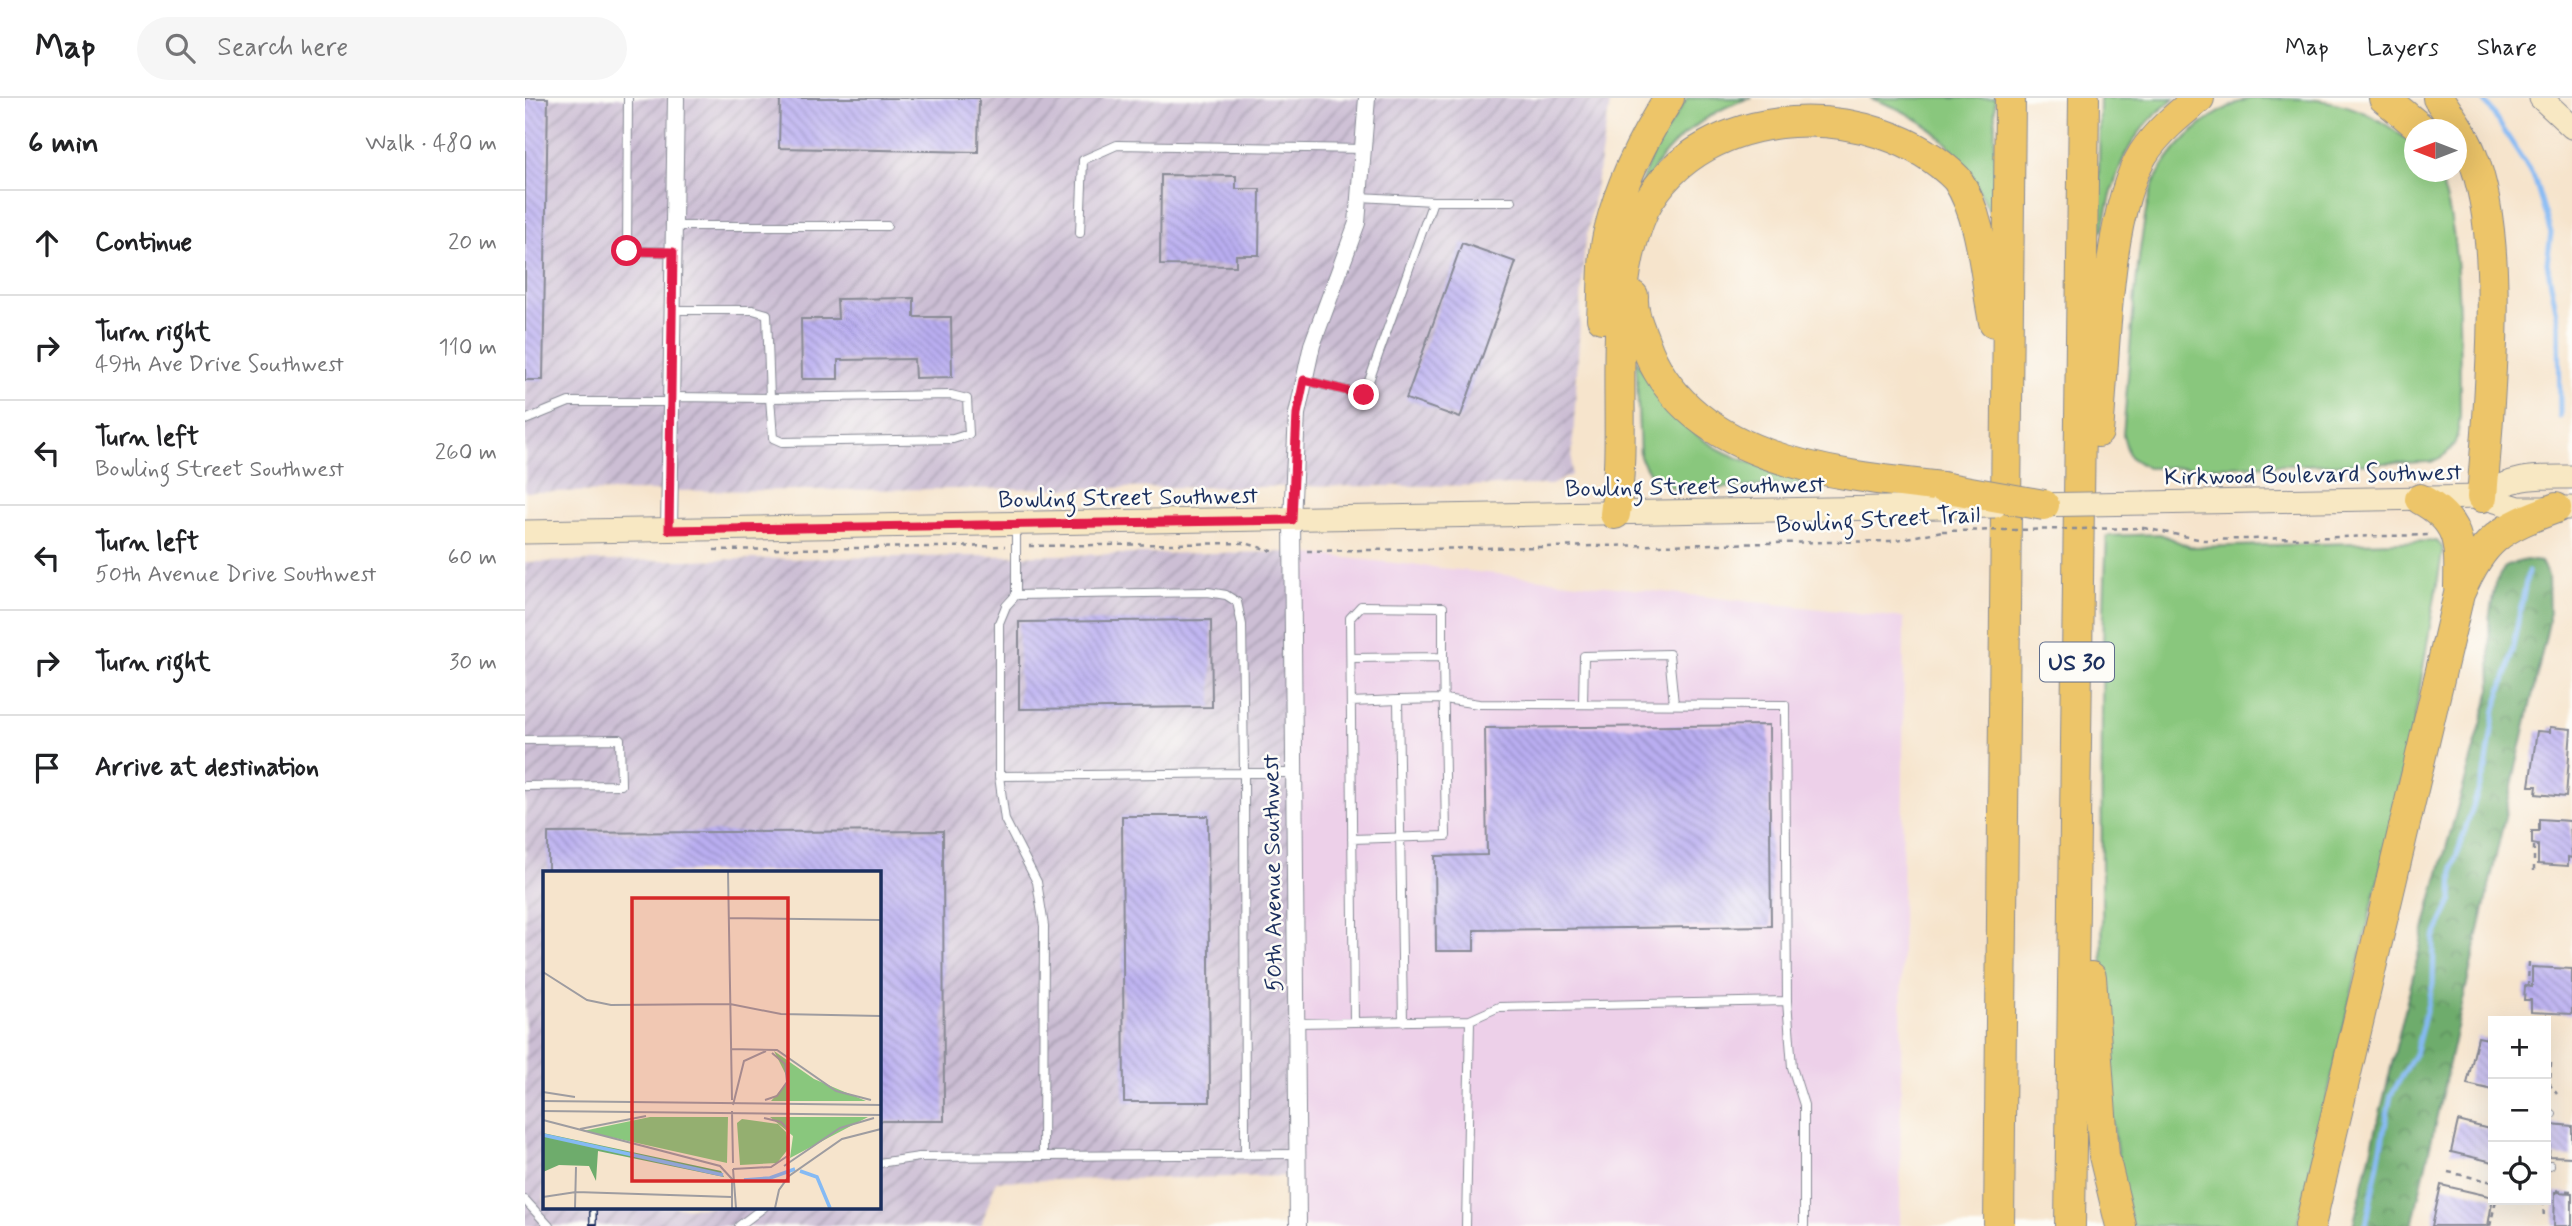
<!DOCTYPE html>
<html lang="en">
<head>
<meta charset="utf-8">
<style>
  body { margin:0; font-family:Mynerve,sans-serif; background:#f6f6f6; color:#202124 }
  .controls { position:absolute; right:21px; bottom:21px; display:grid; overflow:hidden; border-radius:0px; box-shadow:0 7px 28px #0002 }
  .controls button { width:63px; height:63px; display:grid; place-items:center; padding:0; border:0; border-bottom:2px solid #e0e0e0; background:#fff; color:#202124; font:35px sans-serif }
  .compass { position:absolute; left:1879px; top:21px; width:63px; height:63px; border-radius:50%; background:#fff; box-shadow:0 7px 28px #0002; rotate:270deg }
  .stop { position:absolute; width:21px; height:21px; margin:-16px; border:5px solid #e11d48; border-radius:50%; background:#fff }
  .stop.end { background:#e11d48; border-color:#fff; box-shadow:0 2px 7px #0008 }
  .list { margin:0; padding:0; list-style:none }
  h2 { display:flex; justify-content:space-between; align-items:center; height:91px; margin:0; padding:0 28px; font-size:30px }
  h2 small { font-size:23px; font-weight:400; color:#757577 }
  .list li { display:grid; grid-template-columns:46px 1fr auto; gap:21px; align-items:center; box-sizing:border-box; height:105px; padding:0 28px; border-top:2px solid #e0e0e0 }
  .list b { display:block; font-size:26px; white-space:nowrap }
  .list p { margin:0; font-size:23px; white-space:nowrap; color:#757577 }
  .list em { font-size:23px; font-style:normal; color:#757577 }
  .icon { flex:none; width:38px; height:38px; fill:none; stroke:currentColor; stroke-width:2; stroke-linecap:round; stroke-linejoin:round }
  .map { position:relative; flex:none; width:2047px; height:1128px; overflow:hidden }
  header { display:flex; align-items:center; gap:42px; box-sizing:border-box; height:98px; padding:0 35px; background:#fff; border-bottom:2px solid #e0e0e0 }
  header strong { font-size:33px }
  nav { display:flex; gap:38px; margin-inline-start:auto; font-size:24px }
  .search { width:490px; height:63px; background:#f6f6f6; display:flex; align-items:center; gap:18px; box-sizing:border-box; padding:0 24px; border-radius:38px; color:#757577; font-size:26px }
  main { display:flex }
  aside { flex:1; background:#fff }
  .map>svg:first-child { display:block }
  .built { fill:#edd0e9 }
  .industrial { fill:url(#industrial-furrows); fill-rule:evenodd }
  .grass { fill:#89c77d; stroke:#527b6e; stroke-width:2 }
  .forest { fill:url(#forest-crowns); stroke:#446e65; stroke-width:2 }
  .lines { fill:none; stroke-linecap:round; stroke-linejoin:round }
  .stream { stroke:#85baf4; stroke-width:5 }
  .building { fill:url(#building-back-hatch) }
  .lane-casing { stroke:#888a95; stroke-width:10 }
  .street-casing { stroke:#888a95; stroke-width:18 }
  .secondary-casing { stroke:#888a95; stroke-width:25 }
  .highway-casing { stroke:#888a95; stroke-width:32 }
  .path { stroke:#888a95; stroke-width:2.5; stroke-dasharray:5 5; stroke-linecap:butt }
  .lane { stroke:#fff; stroke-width:8 }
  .street { stroke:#fff; stroke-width:16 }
  .secondary { stroke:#f8e8c3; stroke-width:23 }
  .highway { stroke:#edc569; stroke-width:30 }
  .rail-casing { stroke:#1b2f5e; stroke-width:8 }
  .rail { stroke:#fdfcf7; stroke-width:5; stroke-dasharray:16; stroke-linecap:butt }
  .secondary-bridge-casing { stroke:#888a95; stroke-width:25; stroke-linecap:butt }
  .highway-bridge-casing { stroke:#888a95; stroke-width:32; stroke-linecap:butt }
  .path-bridge { stroke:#888a95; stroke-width:2.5; stroke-dasharray:5 5; stroke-linecap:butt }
  .secondary-bridge { stroke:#f8e8c3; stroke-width:23 }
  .highway-bridge { stroke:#edc569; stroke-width:30 }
  .route { stroke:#e11d48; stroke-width:9 }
  .labels { text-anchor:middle; stroke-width:5; stroke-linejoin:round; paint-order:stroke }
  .shield { fill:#fdfcf7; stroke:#5f6c8c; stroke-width:2 }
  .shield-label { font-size:23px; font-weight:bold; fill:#1b2f5e }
  .street-label { font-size:24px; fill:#1b2f5e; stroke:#fdfcf7 }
  .inset-river { fill:none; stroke:#85baf4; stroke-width:3.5 }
  .inset-road { fill:none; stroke:#9e9ca0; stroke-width:2 }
  .view { fill:#d62828; fill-opacity:0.15; stroke:#d62828; stroke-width:3.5 }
  .inset-edge { fill:none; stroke:#1b2f5e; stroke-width:3.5 }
</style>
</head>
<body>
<header>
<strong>Map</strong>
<div class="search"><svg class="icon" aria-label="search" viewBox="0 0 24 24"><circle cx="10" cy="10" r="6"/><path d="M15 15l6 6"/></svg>Search here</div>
<nav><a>Map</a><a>Layers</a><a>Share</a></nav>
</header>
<main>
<aside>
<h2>6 min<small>Walk · 480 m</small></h2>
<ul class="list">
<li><svg class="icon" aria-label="ahead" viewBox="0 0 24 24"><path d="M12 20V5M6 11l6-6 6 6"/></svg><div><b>Continue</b></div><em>20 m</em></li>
<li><svg class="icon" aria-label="right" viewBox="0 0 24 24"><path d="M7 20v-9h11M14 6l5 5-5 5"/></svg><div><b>Turn right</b><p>49th Ave Drive Southwest</p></div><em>110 m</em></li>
<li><svg class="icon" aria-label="left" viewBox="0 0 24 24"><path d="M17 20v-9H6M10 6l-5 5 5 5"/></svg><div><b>Turn left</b><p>Bowling Street Southwest</p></div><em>260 m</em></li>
<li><svg class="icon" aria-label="left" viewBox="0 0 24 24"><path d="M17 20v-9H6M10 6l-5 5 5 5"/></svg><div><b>Turn left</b><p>50th Avenue Drive Southwest</p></div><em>60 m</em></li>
<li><svg class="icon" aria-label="right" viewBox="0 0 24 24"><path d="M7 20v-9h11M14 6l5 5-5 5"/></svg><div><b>Turn right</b></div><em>30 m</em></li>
<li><svg class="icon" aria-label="arrive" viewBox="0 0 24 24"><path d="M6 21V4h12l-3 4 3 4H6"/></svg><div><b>Arrive at destination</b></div></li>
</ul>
</aside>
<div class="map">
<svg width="2047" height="1128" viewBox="0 0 2047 1128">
  <defs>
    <pattern id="industrial-furrows" width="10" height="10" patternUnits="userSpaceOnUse" patternTransform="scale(1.75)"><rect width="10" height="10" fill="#ccbed4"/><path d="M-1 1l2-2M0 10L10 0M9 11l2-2" fill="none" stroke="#a59baf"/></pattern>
    <pattern id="forest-crowns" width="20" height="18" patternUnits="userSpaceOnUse" patternTransform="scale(1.75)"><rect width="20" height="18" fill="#6eac6c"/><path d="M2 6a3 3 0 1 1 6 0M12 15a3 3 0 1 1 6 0" fill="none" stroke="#5a8c5c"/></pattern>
    <pattern id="building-back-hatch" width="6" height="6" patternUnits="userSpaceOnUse" patternTransform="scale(1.75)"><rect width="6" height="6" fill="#baaef1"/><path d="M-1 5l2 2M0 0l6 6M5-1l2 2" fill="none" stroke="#968ec6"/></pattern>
  </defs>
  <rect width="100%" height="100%" fill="#fdfcf7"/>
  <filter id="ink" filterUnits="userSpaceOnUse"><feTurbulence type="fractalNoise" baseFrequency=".0143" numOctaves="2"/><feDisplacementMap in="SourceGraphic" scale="14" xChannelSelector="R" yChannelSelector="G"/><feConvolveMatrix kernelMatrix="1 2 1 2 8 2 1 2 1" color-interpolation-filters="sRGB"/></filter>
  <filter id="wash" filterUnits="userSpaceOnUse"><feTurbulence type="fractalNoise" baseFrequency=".00686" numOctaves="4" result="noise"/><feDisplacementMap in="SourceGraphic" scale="28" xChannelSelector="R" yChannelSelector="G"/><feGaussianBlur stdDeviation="1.57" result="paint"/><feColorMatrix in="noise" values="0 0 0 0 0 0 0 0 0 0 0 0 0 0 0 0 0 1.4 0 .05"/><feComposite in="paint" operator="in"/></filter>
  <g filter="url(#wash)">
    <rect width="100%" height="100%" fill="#f6e4cc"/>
    <path class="built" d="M767,454l612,66 -4,608h-602z"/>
    <path class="industrial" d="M0,0h1086l-27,155 -13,222 -20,10 -1026,7z
      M767,454l6,624 -302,5 -15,45h-456v-664zM19,774h335v335h-335z"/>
    <path class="grass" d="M1162,0h64c-33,8 -79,40 -97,71 -7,12 -12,27 -19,40l-1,-8 19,-49z
      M1345,0h125l-1,123c-30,-64 -53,-100 -124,-123z
      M1575,0h75c-49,36 -61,75 -72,133h-5z
      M1725,0c77,0 106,0 164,47l1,27h20c29,41 24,189 25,244 -2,24 -5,37 -29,46l-284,6 -18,-12 -6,-21c6,-64 9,-129 18,-192 4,-25 6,-50 19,-72 20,-34 53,-60 90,-73z
      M1111,260c44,80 84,102 173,119v7l-129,6 -17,-6 -13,-10 -10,-17z
      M1635,436l30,13 247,-6 6,7 -31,187 -115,491h-165c-29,-112 -30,-234 -30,-349 -1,-114 -1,-227 5,-341z"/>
    <path class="forest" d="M2001,462l15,2 7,13 1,47 -137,604h-59l78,-325 60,-212 -2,-70 6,-36 11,-18z"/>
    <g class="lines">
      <path class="stream" d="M1958,0l51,79 17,56 -4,30 12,62 1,92
        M1841,1128l25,-131 24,-41 18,-70 1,-46 18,-38 1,-34 33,-98 9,-58 14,-44 19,-94"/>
    </g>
    <g id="blocks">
      <path class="building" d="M0,0h23l-5,282h-18z
        M255,0h199l-1,54 -199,-4z
        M636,77l75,1v13h24l-1,66h-23v11l-76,-1z
        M937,145l54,19 -56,156 -54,-19z
        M389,200v19h37l1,60 -37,1 -1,-19 -76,1v19h-36l-1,-60h37l-1,-20z
        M686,522l1,87 -193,2v-87z
        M1244,627l2,201 -297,4v21h-38l-1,-95 52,-1 -2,-127z
        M2025,629l21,2 -5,68 -30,-3 1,-8h-8l8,-55 13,1z
        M597,718h86l2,286h-86z
        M2014,721l31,2 2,37 -4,-1v9l-30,-2v-19l-6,-1v-13h7z
        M418,733l1,290h-65v-249h-331v-39z
        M2007,869l40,2v45l-41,-2v-12h-7l1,-14 7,1z
        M1953,939l15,3v50l-26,-6z
        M1933,1023l35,9v32l-42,-10z
        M2026,1026l21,2v31l-23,-1z
        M1916,1087l52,12 -5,29h-56z
        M2030,1094l17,1v33h-18z"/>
    </g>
  </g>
  <g filter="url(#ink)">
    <use href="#blocks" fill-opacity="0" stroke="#888a95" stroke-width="2"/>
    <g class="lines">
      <defs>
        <path id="lane" d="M103,0l-1,153 46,1
          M908,103h79
          M149,128h213
          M555,135l3,-73 34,-15 248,4
          M779,282l60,15 69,-194 -73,-4
          M426,297l16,4 2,35 -16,5 -171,3 -9,-4 -3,-40z
          M146,299l99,1 -3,-84 -14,-4h-81
          M0,322l44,-18h102
          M491,427v70l192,-3 18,3 11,7 5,23 2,148h50
          M491,497l-10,11 -7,17v153l6,44 32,62 7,44 -1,230 255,-2
          M826,560l92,-1v-50l-82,-1 -11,12 4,404
          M826,604l47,-2
          M1058,606l1,-48 85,-2 5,50
          M0,642l95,-1 1,46 -96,1
          M474,678l245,-3 1,381
          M827,741l94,-3 -3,-179
          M1262,903l5,66 12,38v121
          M878,924l-5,-322 46,-1 35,5 306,1 2,296 -288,6 -29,13
          M771,925l174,-3 -4,206
          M2021,1015l6,1
          M354,1065l40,-6 124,-1
          M2021,1067h4
          M0,1102l24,26
          M214,1128l25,-19"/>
        <path id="street" d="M144,432l7,-432
          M773,1128l-6,-706 5,-106 15,-69 45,-122 10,-125"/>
        <path id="secondary" d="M2016,0l31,29
          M1957,399c32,-22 53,-20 90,-20
          M1620,405l337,-6 37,11h53
          M0,434l1417,-25"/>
        <path id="highway" d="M1859,0l39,32
          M1913,0c12,17 25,35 33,55 36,85 18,251 11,344
          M1108,198c-1,17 6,31 12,47 42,118 190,132 297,144
          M1077,220c2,-28 0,-60 7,-87 12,-49 33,-91 60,-133
          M1573,334c7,-73 7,-217 45,-278 14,-22 36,-40 56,-56
          M1895,401c41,22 40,44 39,88
          M1090,416c14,-98 -12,-214 29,-305 59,-111 233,-111 313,-30 26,39 28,98 37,143
          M1566,879l13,179 17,70
          M1474,1128l11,-1128
          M1545,1128l14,-1128
          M1785,1128l149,-632c25,-56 40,-65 97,-86"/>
      </defs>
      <use href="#lane" class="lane-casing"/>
      <use href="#street" class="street-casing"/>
      <use href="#secondary" class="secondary-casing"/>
      <use href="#highway" class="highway-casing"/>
      <path class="path" d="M1619,430l59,12 227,-5
        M504,448l216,-3 31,9
        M189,452l291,-4
        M782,453l584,-10 51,-10
        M2009,773v-26
        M2003,889l1,-27
        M2026,965l-1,22 7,9
        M1923,1074l45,10
        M2021,1092l26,1
        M2018,1102l1,19
        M1965,1128l6,-26"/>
      <use href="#lane" class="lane"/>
      <use href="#street" class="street"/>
      <use href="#secondary" class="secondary"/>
      <use href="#highway" class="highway"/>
      <defs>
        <path id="rail" d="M68,1109v19"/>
      </defs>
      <use href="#rail" class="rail-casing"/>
      <use href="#rail" class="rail"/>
      <defs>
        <path id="secondary-bridge" d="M1504,407l116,-2
          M1417,409l53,-1"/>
        <path id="highway-bridge" d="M1417,389l102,18"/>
      </defs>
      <use href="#secondary-bridge" class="secondary-bridge-casing"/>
      <use href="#highway-bridge" class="highway-bridge-casing"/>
      <path class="path-bridge" d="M1417,433l202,-3"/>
      <use href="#secondary-bridge" class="secondary-bridge"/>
      <use href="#highway-bridge" class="highway-bridge"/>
    </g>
  </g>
  <g class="lines" filter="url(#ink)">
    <path class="route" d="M102,153l46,1 -4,278 623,-10 5,-106 7,-34 60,15"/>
  </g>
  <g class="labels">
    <rect class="shield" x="1515" y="544.5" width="74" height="39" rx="5"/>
    <g class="shield-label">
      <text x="1552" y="572">US 30</text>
    </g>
    <g class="street-label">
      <text transform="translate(1788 376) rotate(-1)" y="8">Kirkwood Boulevard Southwest</text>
      <text transform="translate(1170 388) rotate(-1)" y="8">Bowling Street Southwest</text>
      <text transform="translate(603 399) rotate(-1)" y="8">Bowling Street Southwest</text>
      <text transform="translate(1353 421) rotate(-3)" y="8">Bowling Street Trail</text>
      <text transform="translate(747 775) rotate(-91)" y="8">50th Avenue Southwest</text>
    </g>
  </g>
  <g transform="translate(18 773)">
    <rect width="338" height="338" fill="#f6e4cc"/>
    <path d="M231,180l40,28 52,22h-95l18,-20zM107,246h78l-1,46 -144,-32zM227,246h98l-78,41 3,-22zM199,248l36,5 8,8 3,16 -12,15 -37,2 -3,-42z" fill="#89c77d"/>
    <path d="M0,262l178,38 3,6 -126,-26 -2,30 -7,-15 -30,-1 -16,7z" fill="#6eac6c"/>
    <path class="inset-river" d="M0,264l180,40M257,300l17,6 13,31M201,309l26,-2 25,-9"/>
    <path class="inset-road" d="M185,0l4,229M186,47l152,2M0,101l44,28 24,5 119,-1 51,10 100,2M188,178l46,1 59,41 35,9M0,221l32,5M222,229l12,-4 10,-14 -2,-18 -13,-11M0,230l338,4M190,234l11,-44 22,-10M0,240l338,4M189,240l1,52M0,249l177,46 12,13M37,258l66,-13M241,295l56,-38 34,-10M190,298l3,39M190,298l38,-2 18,-12v-25l-8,-8 -17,-4M189,307v30M0,326l33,-5 156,5M32,337l1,-41M232,337l4,-18 10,-14 53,-37 39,-10"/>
    <path class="view" d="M89,27h156v283h-156z"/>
    <rect width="338" height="338" class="inset-edge"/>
  </g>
</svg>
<div class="controls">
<button>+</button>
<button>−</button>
<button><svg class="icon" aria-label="locate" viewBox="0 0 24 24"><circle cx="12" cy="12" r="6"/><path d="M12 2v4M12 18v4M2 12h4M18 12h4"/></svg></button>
</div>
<svg class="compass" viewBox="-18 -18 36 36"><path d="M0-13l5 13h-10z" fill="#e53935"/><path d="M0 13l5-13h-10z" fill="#757577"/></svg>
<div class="stop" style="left:102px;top:153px"></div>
<div class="stop end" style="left:839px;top:297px"></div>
</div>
</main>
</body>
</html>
